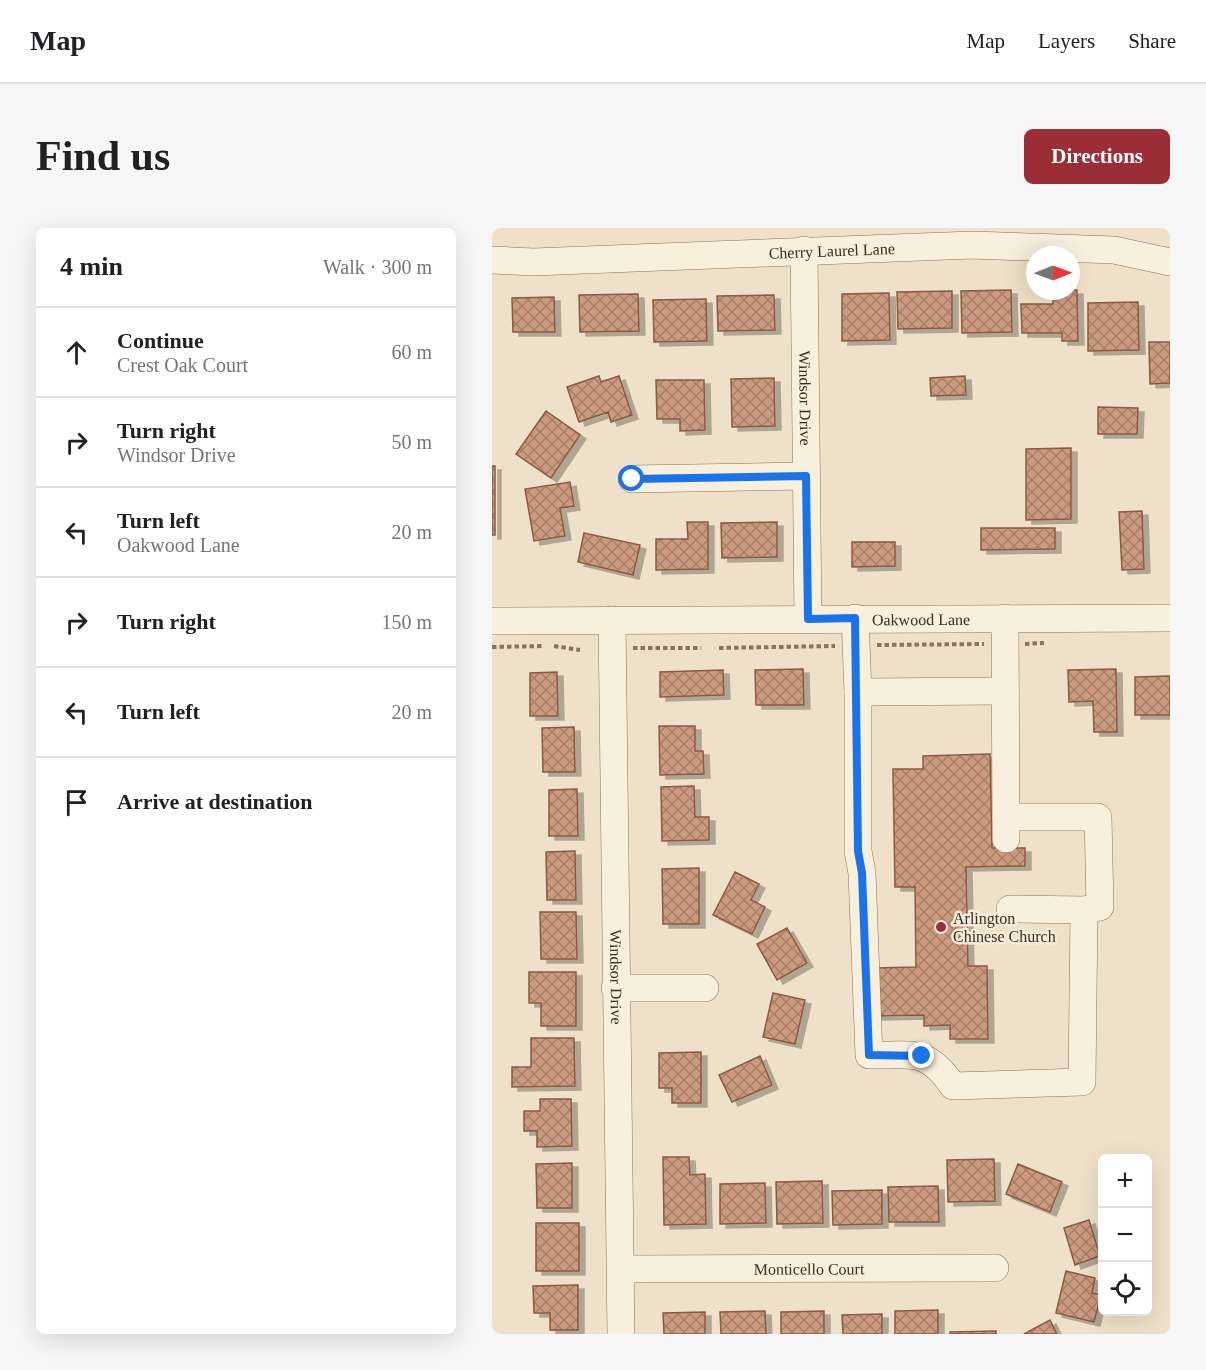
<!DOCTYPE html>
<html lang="en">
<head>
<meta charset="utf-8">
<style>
  body { margin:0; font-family:Georgia,serif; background:#f6f6f6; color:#202124 }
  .controls { position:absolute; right:18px; bottom:18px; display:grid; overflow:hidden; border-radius:9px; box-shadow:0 6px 24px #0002 }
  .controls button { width:54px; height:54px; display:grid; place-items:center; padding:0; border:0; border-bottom:2px solid #e0e0e0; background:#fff; color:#202124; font:30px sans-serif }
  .compass { position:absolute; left:534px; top:18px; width:54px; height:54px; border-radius:50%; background:#fff; box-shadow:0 6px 24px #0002; rotate:89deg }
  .stop { position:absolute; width:18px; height:18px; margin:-14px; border:4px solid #1a73e8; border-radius:50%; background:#fff }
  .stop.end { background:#1a73e8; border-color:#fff; box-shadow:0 2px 6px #0008 }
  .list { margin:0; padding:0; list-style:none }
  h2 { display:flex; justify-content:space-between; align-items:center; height:78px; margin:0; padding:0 24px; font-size:26px }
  h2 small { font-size:20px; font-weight:400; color:#757577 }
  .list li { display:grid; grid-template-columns:39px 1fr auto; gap:18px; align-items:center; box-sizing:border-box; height:90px; padding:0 24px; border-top:2px solid #e0e0e0 }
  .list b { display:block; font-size:22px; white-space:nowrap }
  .list p { margin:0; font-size:20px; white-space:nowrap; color:#757577 }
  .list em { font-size:20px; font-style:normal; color:#757577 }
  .icon { flex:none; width:33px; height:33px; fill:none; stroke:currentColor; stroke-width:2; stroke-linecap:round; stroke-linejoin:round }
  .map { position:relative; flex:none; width:678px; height:1106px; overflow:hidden; border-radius:9px }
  header { display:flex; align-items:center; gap:36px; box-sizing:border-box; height:84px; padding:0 30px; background:#fff; border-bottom:2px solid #e0e0e0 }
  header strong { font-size:28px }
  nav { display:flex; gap:33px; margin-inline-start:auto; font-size:21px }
  .intro { display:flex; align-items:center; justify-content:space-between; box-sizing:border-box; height:144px; padding:0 36px }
  h1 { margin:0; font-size:42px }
  .button { padding:15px 27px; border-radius:9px; background:#9a2d36; color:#fff; font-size:21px; font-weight:700 }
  main { display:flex; gap:36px; padding:0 36px }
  aside { flex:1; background:#fff; border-radius:9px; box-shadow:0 6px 24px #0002 }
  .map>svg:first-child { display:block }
  .building { fill:url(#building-cross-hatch); stroke:#8b5a43; stroke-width:1.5; filter:url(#shadow) }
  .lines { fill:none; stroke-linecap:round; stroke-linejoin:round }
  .minor-casing { stroke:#8b725d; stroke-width:28 }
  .path { stroke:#8b725d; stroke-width:4; stroke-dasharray:4.5 3; stroke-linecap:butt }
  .minor { stroke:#f9efdd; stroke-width:27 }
  .route { stroke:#1a73e8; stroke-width:8 }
  .poi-dot { fill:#9a2d36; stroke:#f6ebd9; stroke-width:2 }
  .labels { text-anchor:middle; stroke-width:5; stroke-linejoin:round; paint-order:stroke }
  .street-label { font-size:16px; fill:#3c2c21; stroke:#f6ebd9 }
  .poi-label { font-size:16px; fill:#3c2c21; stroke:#f6ebd9; text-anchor:start }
</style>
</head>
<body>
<header>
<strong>Map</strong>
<nav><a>Map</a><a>Layers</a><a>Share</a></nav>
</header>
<div class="intro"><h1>Find us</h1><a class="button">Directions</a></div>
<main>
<aside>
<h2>4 min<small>Walk · 300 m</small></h2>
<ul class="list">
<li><svg class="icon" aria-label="ahead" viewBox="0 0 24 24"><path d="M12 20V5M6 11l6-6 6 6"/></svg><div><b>Continue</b><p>Crest Oak Court</p></div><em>60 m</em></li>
<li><svg class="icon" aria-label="right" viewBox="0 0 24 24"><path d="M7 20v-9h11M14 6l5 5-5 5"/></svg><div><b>Turn right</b><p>Windsor Drive</p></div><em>50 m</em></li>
<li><svg class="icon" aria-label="left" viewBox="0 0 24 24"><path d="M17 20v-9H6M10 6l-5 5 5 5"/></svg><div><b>Turn left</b><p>Oakwood Lane</p></div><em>20 m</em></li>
<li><svg class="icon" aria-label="right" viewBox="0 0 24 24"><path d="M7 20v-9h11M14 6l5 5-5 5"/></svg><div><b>Turn right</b></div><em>150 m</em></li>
<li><svg class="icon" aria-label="left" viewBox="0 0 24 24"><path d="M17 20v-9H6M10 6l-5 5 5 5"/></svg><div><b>Turn left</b></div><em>20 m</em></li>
<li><svg class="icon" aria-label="arrive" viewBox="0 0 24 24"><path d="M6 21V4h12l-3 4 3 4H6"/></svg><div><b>Arrive at destination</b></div></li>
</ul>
</aside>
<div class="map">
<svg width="678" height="1106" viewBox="0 0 678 1106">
  <defs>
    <pattern id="building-cross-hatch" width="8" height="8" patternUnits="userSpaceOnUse" patternTransform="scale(1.5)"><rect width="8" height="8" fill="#cc9a7f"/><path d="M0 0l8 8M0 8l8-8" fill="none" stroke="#a77e68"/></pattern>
    <filter id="shadow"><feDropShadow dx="6" dy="4" stdDeviation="0" flood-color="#0004"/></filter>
  </defs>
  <rect width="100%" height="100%" fill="#efe1c9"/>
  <path class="building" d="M519,62l1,42 -50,1 -1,-42z
    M585,62l1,51h-16v-8h-40l-1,-29h32v-13z
    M460,63v37l-54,1 -1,-37z
    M397,65l1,47 -48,1v-47z
    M146,66l1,37 -59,1 -1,-37z
    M282,67l1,35 -57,1 -1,-35z
    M62,69l1,35h-42l-1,-34z
    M214,71l1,42 -53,1 -1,-42z
    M646,74l1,48 -51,1v-48z
    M657,114h21v41l-20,1z
    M107,148l2,6 18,-6 13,39 -21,7 -3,-10 -29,10 -12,-35z
    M473,148l1,19 -35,1 -1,-18z
    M282,150l1,48 -43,1 -1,-48z
    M164,152h48l1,50 -25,1v-12h-23z
    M606,179l40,1 -1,26h-39z
    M54,183l34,24 -29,43 -35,-24z
    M579,220v71l-45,1v-71z
    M0,238h3v69h-3z
    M78,254l4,24 -14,2 5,28 -31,5 -9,-52z
    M650,283l2,58 -22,1 -3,-58z
    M195,294h21v47l-52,1v-31h32z
    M285,294v35l-55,1 -1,-35z
    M489,300h74v21l-74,1z
    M92,305l56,12 -7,30 -55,-13z
    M360,314h43v24l-43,1z
    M311,441l1,36h-48l-1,-35z
    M624,441l1,63h-23l-1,-31 -24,1 -1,-32z
    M231,442l1,25 -64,2v-25z
    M65,444l1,44h-28v-43z
    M678,448v39h-35v-38z
    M167,498h36v25h8l1,23 -44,1z
    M82,499l1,45h-32l-1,-44z
    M498,526l2,94h33v18l-59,1 2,99h19l1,73h-38v-14l-26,1v-11l-49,1v-48l41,-1 -1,-80h-20l-2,-118h30v-13z
    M202,558l1,31h14v23l-47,1 -1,-54z
    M85,561l1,47h-29v-46z
    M83,623l1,49h-29l-1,-48z
    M207,640v56h-36l-1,-55z
    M243,644l24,12 -8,16 14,7 -13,27 -39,-19z
    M48,684h36l1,47h-36z
    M295,700l20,35 -30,17 -20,-36z
    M37,744h47v54h-35v-23h-12z
    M281,765l32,7 -10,44 -32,-7z
    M39,810h43l1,48 -63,1v-20h19z
    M209,824v51h-29v-15h-13v-35z
    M268,828l12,29 -40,17 -13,-27z
    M48,871h31l1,47 -35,1v-16h-13v-20h16z
    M171,929h26l1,18 15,-1 1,50 -42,1z
    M502,931l1,42 -47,1 -1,-42z
    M80,935v45h-35l-1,-44z
    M526,936l44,18 -12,30 -44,-18z
    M330,953l1,42 -46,1 -1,-42z
    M273,955l1,40 -46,1v-40z
    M446,958l1,36h-50l-1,-35z
    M390,962v34l-49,1 -1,-34z
    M597,992l11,36 -25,9 -11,-37z
    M44,995h43v48h-43z
    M574,1043l29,7 -3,15 9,2 -7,27 -38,-9z
    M86,1057v45h-28v-17h-16l-1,-27z
    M446,1082v24h-43v-23z
    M273,1083l1,23h-45l-1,-22z
    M332,1083v23h-43v-22z
    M213,1084v22h-41l-1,-21z
    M390,1086v20h-39l-1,-19z
    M558,1092l7,14h-33z
    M504,1103v3h-46v-2z"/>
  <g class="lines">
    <defs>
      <g id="minor">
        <path id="s1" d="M312,22l4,369"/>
        <path id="s2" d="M0,32l41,2 439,-17 142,5 56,12"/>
        <path d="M140,251l174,-3"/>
        <path d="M363,390l3,74 147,-1"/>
        <path d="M513,390l1,221"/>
        <path id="s3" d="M120,392l9,714"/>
        <path id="s4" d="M0,393l678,-3"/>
        <path d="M366,464v159l4,22 7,182c43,1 57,-8 84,31l129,-4 2,-172 16,-3 -2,-90h-92"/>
        <path d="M518,681l74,1"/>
        <path d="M123,760h90"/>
        <path id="s5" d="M129,1041l374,-1"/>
      </g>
    </defs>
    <use href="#minor" class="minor-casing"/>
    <path class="path" d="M533,416l19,-1
      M385,417l107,-1
      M62,418l26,4
      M0,419l52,-1
      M141,420h68
      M227,420l116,-2"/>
    <use href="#minor" class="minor"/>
  </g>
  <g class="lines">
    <path class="route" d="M140,251l174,-3 2,143 47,-1 3,233 4,22 7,182 53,1"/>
  </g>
  <circle class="poi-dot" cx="449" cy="699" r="6"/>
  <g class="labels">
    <g class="street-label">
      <text dy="6" stroke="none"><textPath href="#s2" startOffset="340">Cherry Laurel Lane</textPath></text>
      <text dy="6" stroke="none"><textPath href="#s1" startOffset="148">Windsor Drive</textPath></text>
      <text dy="6" stroke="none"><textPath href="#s4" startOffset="429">Oakwood Lane</textPath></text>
      <text dy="6" stroke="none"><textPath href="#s3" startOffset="357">Windsor Drive</textPath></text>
      <text dy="6" stroke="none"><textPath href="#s5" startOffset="188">Monticello Court</textPath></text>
    </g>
    <g class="poi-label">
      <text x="461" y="696">Arlington<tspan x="461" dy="18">Chinese Church</tspan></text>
    </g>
  </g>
</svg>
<div class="controls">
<button>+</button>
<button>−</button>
<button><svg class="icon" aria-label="locate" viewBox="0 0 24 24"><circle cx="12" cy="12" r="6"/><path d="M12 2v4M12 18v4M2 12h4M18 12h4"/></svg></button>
</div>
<svg class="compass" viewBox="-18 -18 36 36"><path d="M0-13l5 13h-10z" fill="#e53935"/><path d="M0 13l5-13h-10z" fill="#757577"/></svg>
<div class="stop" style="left:140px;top:251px"></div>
<div class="stop end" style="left:430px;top:828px"></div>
</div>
</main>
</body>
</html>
